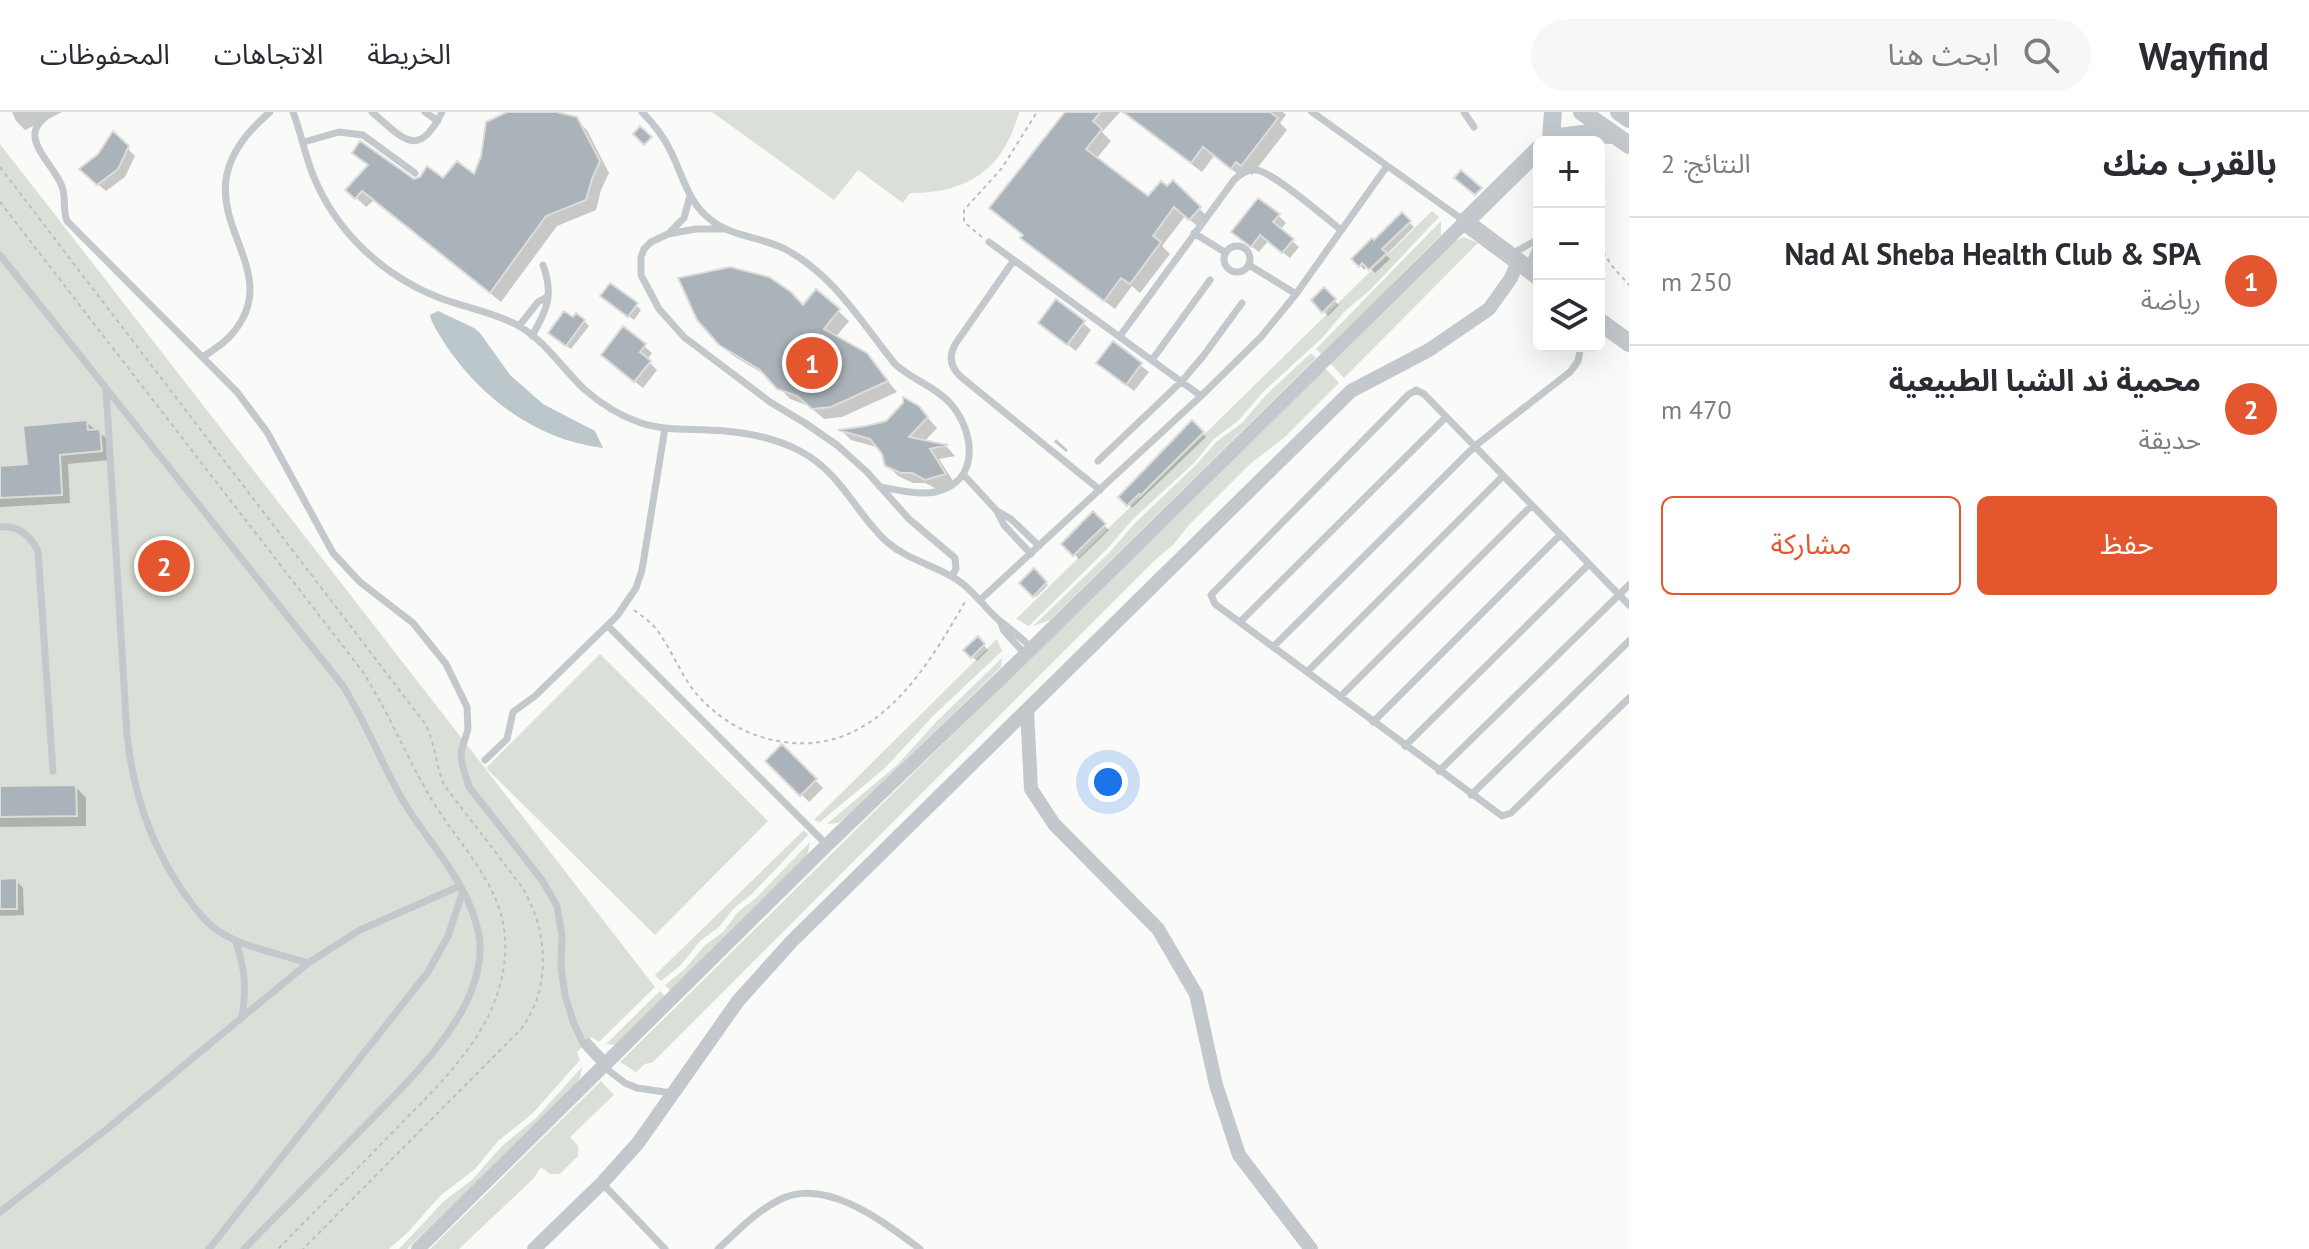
<!DOCTYPE html>
<html lang="ar">
<head>
<meta charset="utf-8">
<style>
  body { margin:0; font-family:"PT Sans","Noto Sans Arabic",sans-serif; background:#f7f7f7; color:#2b2b33; direction:rtl }
  .controls { position:absolute; right:24px; top:24px; display:grid; overflow:hidden; border-radius:12px; box-shadow:0 8px 32px #0002 }
  .controls button { width:72px; height:72px; display:grid; place-items:center; padding:0; border:0; border-bottom:2px solid #e1e1e2; background:#fff; color:#2b2b33; font:40px sans-serif }
  .you { position:absolute; left:1108px; top:670px; width:28px; height:28px; margin:-20px; border:6px solid #fff; border-radius:50%; background:#1a73e8; box-shadow:0 0 0 12px #1a73e833 }
  .badge { display:grid; place-items:center; width:52px; height:52px; border-radius:50%; background:#e4572e; color:#fff; font-size:26px; font-weight:700 }
  .pin { position:absolute; translate:-50% -50%; border:4px solid #fff; box-shadow:0 2px 8px #0006 }
  .list { margin:0; padding:0; list-style:none }
  h2 { display:flex; justify-content:space-between; align-items:center; height:104px; margin:0; padding:0 32px; font-size:34px }
  h2 small { font-size:26px; font-weight:400; color:#7c7c81 }
  .list li { display:grid; grid-template-columns:52px 1fr auto; gap:24px; align-items:center; box-sizing:border-box; height:128px; padding:0 32px; border-top:2px solid #e1e1e2 }
  .list b { display:block; font-size:30px; white-space:nowrap }
  .list p { margin:0; font-size:26px; white-space:nowrap; color:#7c7c81 }
  .list em { font-size:26px; font-style:normal; color:#7c7c81 }
  .actions { display:flex; gap:16px; padding:24px 32px }
  .actions a { flex:1; padding:18px 0; border:2px solid #e4572e; border-radius:12px; text-align:center; font-size:28px; color:#e4572e }
  .actions .main { background:#e4572e; color:#fff }
  .icon { flex:none; width:44px; height:44px; fill:none; stroke:currentColor; stroke-width:2; stroke-linecap:round; stroke-linejoin:round }
  .map { position:relative; flex:none; width:1629px; height:1137px; overflow:hidden; direction:ltr }
  header { display:flex; align-items:center; gap:48px; box-sizing:border-box; height:112px; padding:0 40px; background:#fff; border-bottom:2px solid #e1e1e2 }
  header strong { font-size:38px }
  nav { display:flex; gap:44px; margin-inline-start:auto; font-size:28px }
  .search { width:560px; height:72px; background:#f7f7f7; display:flex; align-items:center; gap:20px; box-sizing:border-box; padding:0 28px; border-radius:44px; color:#7c7c81; font-size:30px }
  main { display:flex }
  aside { flex:1; background:#fff }
  .map>svg:first-child { display:block }
  .green { fill:#dadfd7 }
  .water { fill:#bbc7cb }
  .shadow { fill:#0003 }
  .building { fill:#aab3b9; stroke:#dcdcda; stroke-width:2 }
  .lines { fill:none; stroke-linecap:round; stroke-linejoin:round }
  .path { stroke:#bbbfc2; stroke-width:2; stroke-dasharray:4 4; stroke-linecap:butt }
  .service { stroke:#c3c8cc; stroke-width:7 }
  .minor { stroke:#c3c8cc; stroke-width:14 }
  .tertiary { stroke:#c3c8cc; stroke-width:18 }
</style>
</head>
<body>
<header>
<strong>Wayfind</strong>
<div class="search"><svg class="icon" aria-label="search" viewBox="0 0 24 24"><circle cx="10" cy="10" r="6"/><path d="M15 15l6 6"/></svg>ابحث هنا</div>
<nav><a>الخريطة</a><a>الاتجاهات</a><a>المحفوظات</a></nav>
</header>
<main>
<aside>
<h2>بالقرب منك<small>النتائج: 2</small></h2>
<ul class="list">
<li><span class="badge">1</span><div><b>Nad Al Sheba Health Club &amp; SPA</b><p>رياضة</p></div><em>250 m</em></li>
<li><span class="badge">2</span><div><b>محمية ند الشبا الطبيعية</b><p>حديقة</p></div><em>470 m</em></li>
</ul>
<div class="actions"><a class="main">حفظ</a><a>مشاركة</a></div>
</aside>
<div class="map">
<svg width="1629" height="1137" viewBox="0 0 1629 1137">
  <rect width="100%" height="100%" fill="#fafaf8"/>
  <path class="green" d="M712,0h307c-15,57 -51,81 -109,81l-7,10 -45,-33 -24,30z
    M0,32l655,843 -56,55 -7,-5 -15,15 3,8 -48,54 -34,27 -23,28 -35,27 -32,36 -19,17h-389z
    M1432,99l7,6 -69,73 -26,22 -21,25 -60,55 -24,28 -25,19 -20,24 -61,56 -26,30 -78,77 -13,-7z
    M1441,109v14l-120,119 -5,-5z
    M1464,125l14,6 -134,135 -14,-15 123,-121z
    M1311,241l5,5 -266,262 -17,6 77,-74 26,-30 60,-57 20,-23 26,-19 24,-28z
    M1325,256l14,15 -54,54 -35,27 -62,62 -15,19 -18,15 -502,502 -8,2 -9,8 -16,-10z
    M997,527l5,12 -69,65 -48,52 -65,54 -6,-2z
    M600,542l168,167 -113,114 -169,-167z
    M1002,546l-1,9 -153,149 -10,7 -11,1 70,-59 40,-44z
    M804,718l4,5 -56,59 -18,14 -15,19 -19,14 -19,24 -20,16 -6,-6z
    M810,730l-3,16 -135,134 -7,-7 20,-16 19,-23 19,-14 15,-20 18,-14z
    M660,879l6,7 -47,47 -13,-1z
    M582,955l-2,11 -6,10 -167,161h-8l45,-48 28,-21 30,-34 34,-28z
    M601,969l13,14 -44,42 8,9v10l-18,18h-10l-9,-7 -8,12 -74,70h-29z"/>
  <path class="water" d="M438,199l36,17 6,5 30,42 33,29 52,27 8,17c-75,-9 -137,-62 -171,-126l-2,-7z"/>
  <path class="shadow" d="M12,0h50l-37,18 -9,-9z
    M511,0h36l29,7 11,11 22,43 -8,17 -5,20 -39,16 -56,76 -127,-102 -8,7 -18,-17 21,-24 -14,-14 58,29h30l32,-4z
    M1065,0h55l-18,20 9,9 -15,18 52,39 19,-9 6,-6 36,35 -9,10 -15,-12 -23,30 8,8 -30,39 -8,-7 -17,23 -82,-61 -10,-10 39,-123z
    M1122,0h161l3,3 -6,8 7,7 -35,45 -5,-4 -5,6 -28,-21 -12,16z
    M113,22l22,22 -10,21 -19,14 -17,-14z
    M1402,103l12,12 -28,28 4,4 -15,14 -7,-7 -4,4 -10,-11 20,-16z
    M1279,104l7,7 -6,7 19,17 -9,11 -22,-17 -9,11 -18,-14z
    M1324,178l15,15 -11,11 -15,-16z
    M607,189l29,4 5,5 -7,10z
    M1057,190l34,28 -15,21 -28,-21z
    M803,196l35,3 11,10 -14,17 30,16 32,38 -55,25 -18,2 -15,-13 -19,-7 -20,-21 -38,-23 -11,-11z
    M573,208l11,1 5,5 -18,23 -16,-12z
    M1113,232l36,28 -15,19 -27,-21z
    M644,234l8,7 -5,7 10,10 -14,18 -32,-25z
    M918,295l19,21 -13,14 23,5 8,9 -16,3 16,25 -18,5 -12,-6h-12l-15,-7 -11,-11 -7,-17 -29,-8 -9,-9 25,-3 20,-5z
    M86,310l23,18 1,20 -42,4 2,39 -70,4v-39l29,-2z
    M1192,310l14,15 -74,71 -11,-11z
    M1056,327l12,11 -2,2 -12,-10z
    M1093,402l16,16 -30,29 -15,-15z
    M1034,459l14,14 -12,12 -14,-14z
    M978,527l10,11 -11,11 -11,-11z
    M782,635l41,41 -14,14 -41,-41z
    M76,675l10,11v28l-86,1v-39z
    M16,768l7,8 1,27 -24,1v-35z"/>
  <path class="building" d="M507,0h49l21,5 23,44 -8,18 -6,21 -40,16 -56,77 -128,-102 -7,8 -10,-9 23,-25 -16,-12 8,-12 54,38 6,-2 7,-11 16,12 14,-17 17,13 7,-18 5,-34z
    M1065,0h36l-8,9 9,8 -16,20 62,47 13,-15 6,5 6,-6 28,27 -12,13 -15,-13 -21,29 8,6 -31,42 -9,-6 -17,23 -84,-63 3,-3 -34,-27z
    M1123,0h147l8,6 -37,48 -5,-4 -5,7 -28,-22 -12,16z
    M640,14l12,11 -8,8 -11,-11z
    M113,19l16,15 -11,23 -21,16 -18,-16 19,-15z
    M1461,58l21,18 -7,7 -21,-17z
    M1258,86l22,16 -7,8 21,17 -12,14 -22,-18 -9,12 -20,-15z
    M1402,100l9,9 -29,28 5,4 -18,17 -7,-7 -3,4 -8,-8 21,-21 2,2z
    M730,155l39,10 22,15 12,13 13,-16 24,20 -16,20 43,24 21,28 -57,26 -19,2 -15,-13 -20,-7 -17,-19 -41,-25 -22,-25 -19,-42z
    M610,171l28,20 -10,14 -28,-21z
    M1324,175l12,12 -14,14 -11,-13z
    M1056,187l29,22 -18,24 -29,-22z
    M564,199l9,6 3,-4 9,7 -19,26 -18,-13z
    M623,214l23,18 -6,8 11,9 -17,21 -33,-27z
    M1113,229l29,22 -16,22 -30,-22z
    M903,285l16,9 9,11 -19,20 39,8 -18,4 16,25 -21,6 -13,-7h-11l-16,-7 -3,-12 -12,-15 -32,-9 28,-4 20,-5 17,-18z
    M87,308l1,10 12,-1 2,22 -42,4 2,40 -62,3v-32l27,-2 -4,-38z
    M1192,308l12,12 -64,64 -1,-2 -12,12 -9,-9z
    M1093,399l13,13 -33,32 -12,-12z
    M1034,456l13,14 -14,15 -14,-14z
    M978,524l7,8 -14,14 -8,-8z
    M782,632l35,35 -17,17 -35,-35z
    M76,673l1,31 -77,1v-31z
    M17,766v31h-17v-30z"/>
  <g class="lines">
    <path class="path" d="M0,55l426,558c9,19 10,40 18,60l75,98c29,42 34,104 2,146l-218,220
      M0,90l363,470c25,40 43,83 66,123 26,46 73,88 76,143 2,31 -7,61 -22,88 -23,40 -58,73 -90,106 -38,39 -77,78 -115,117
      M982,125l-18,-15v-12l38,-42 35,-56
      M1599,133l13,21 17,19
      M634,498c8,6 17,12 23,20 17,23 26,52 47,72 22,22 50,36 80,40 92,13 142,-73 181,-140"/>
    <path class="service" d="M54,0c-41,21 -5,46 7,72 6,12 1,25 6,37l170,171 30,40 66,121 27,29 53,41 33,41 21,43 1,22 -7,23 1,12 7,23 73,93 15,26 5,30 -1,30 4,30 9,28 10,21 20,22 21,16 12,5 35,5
      M293,0c8,21 12,43 20,63 23,57 70,101 127,123 26,10 54,14 79,28 26,15 44,43 65,63 17,15 36,27 57,34 22,7 44,6 66,7 32,1 65,6 93,21 42,22 55,62 87,91 21,18 47,23 69,37 18,11 28,29 44,42 11,8 21,17 32,27
      M372,0c31,26 46,49 70,0
      M425,0l13,9
      M642,0c12,12 22,25 29,40 12,24 17,51 40,68 21,17 51,17 74,29 49,26 76,73 110,115 17,16 40,22 55,39 25,28 31,79 -15,89 -17,3 -38,-2 -55,-5
      M1312,0l151,108
      M1464,0l10,15
      M304,30l35,-10 24,3 52,38
      M723,117h-27l-28,5 -17,8 -7,7 -3,8v18l18,34 25,28 86,65 35,21 32,22 30,27 42,47 46,39 1,11 -4,7
      M670,120l14,-14 6,-22
      M1194,121l32,20
      M989,130l212,154
      M1224 147a13 13 0 1 1 26 0a13 13 0 1 1-26 0Z
      M1513,141l26,-14
      M0,143l343,431c24,38 39,80 62,118 26,42 66,82 74,132 3,17 -1,37 -7,53 -17,48 -73,102 -108,138 -40,41 -80,81 -120,122
      M1014,148l-58,83c-8,13 -6,24 5,34l139,113
      M1249,153l47,29
      M1528,154l11,-24
      M519,214l19,-24 9,-5
      M532,224c15,-26 22,-41 11,-71
      M1120,224l114,-156c6,-6 13,-11 22,-10 16,1 70,48 85,60
      M203,245c10,-7 22,-14 29,-23 64,-74 -72,-129 38,-222
      M1152,248l58,-80
      M106,277l21,345c6,60 24,113 59,162 11,15 22,30 39,39 25,14 56,19 83,28
      M1098,349l84,-80 22,-26 38,-52
      M963,362l34,37 14,8 28,27
      M997,399l7,14 27,29
      M0,415c18,-2 30,8 38,24l15,220
      M980,488l221,-204 60,-59 35,-43 91,-128
      M1629,493l-205,-211 -8,-4 -8,5 -197,200 4,9 287,212 9,-3 118,-115
      M1000,509l4,10 21,23
      M1240,510l206,-205
      M608,514l219,219
      M1273,535l202,-201 95,-74 8,-11 3,-15
      M1307,560l196,-196
      M1340,585l192,-192
      M1373,610l187,-187
      M1405,634l184,-182
      M485,648l22,-21 6,-27 22,-16 82,-80 19,-28 6,-18 23,-142
      M1439,659l190,-186
      M1471,683l158,-154
      M235,828c10,26 12,49 7,76
      M588,930l19,20
      M602,1071l63,66
      M0,1100l107,-83 201,-166 52,-33 100,-44
      M209,1137l219,-277 20,-36 15,-45
      M718,1137c20,-18 38,-38 63,-50 46,-22 104,24 139,50"/>
    <path class="minor" d="M1027,598l4,79 23,35 104,105 38,65 20,91 23,70 72,94
      M418,1137l409,-404 199,-191 439,-432
      M534,1137l68,-66 36,-40 100,-142 54,-60 559,-550 78,-41 60,-41 22,-31 7,-16"/>
    <path class="tertiary" d="M1553,0l-2,26 32,-4 32,1
      M1582,0l47,33
      M1619,0l10,7
      M1539,37l-74,73 74,55
      M1599,209l30,22"/>
  </g>
</svg>
<div class="controls">
<button>+</button>
<button>−</button>
<button><svg class="icon" aria-label="layers" viewBox="0 0 24 24"><path d="M12 4l9 5-9 5-9-5zM3 14l9 5 9-5"/></svg></button>
</div>
<div class="you"></div>
<div class="pin badge" style="left:812px;top:251px">1</div>
<div class="pin badge" style="left:164px;top:454px">2</div>
</div>
</main>
</body>
</html>
